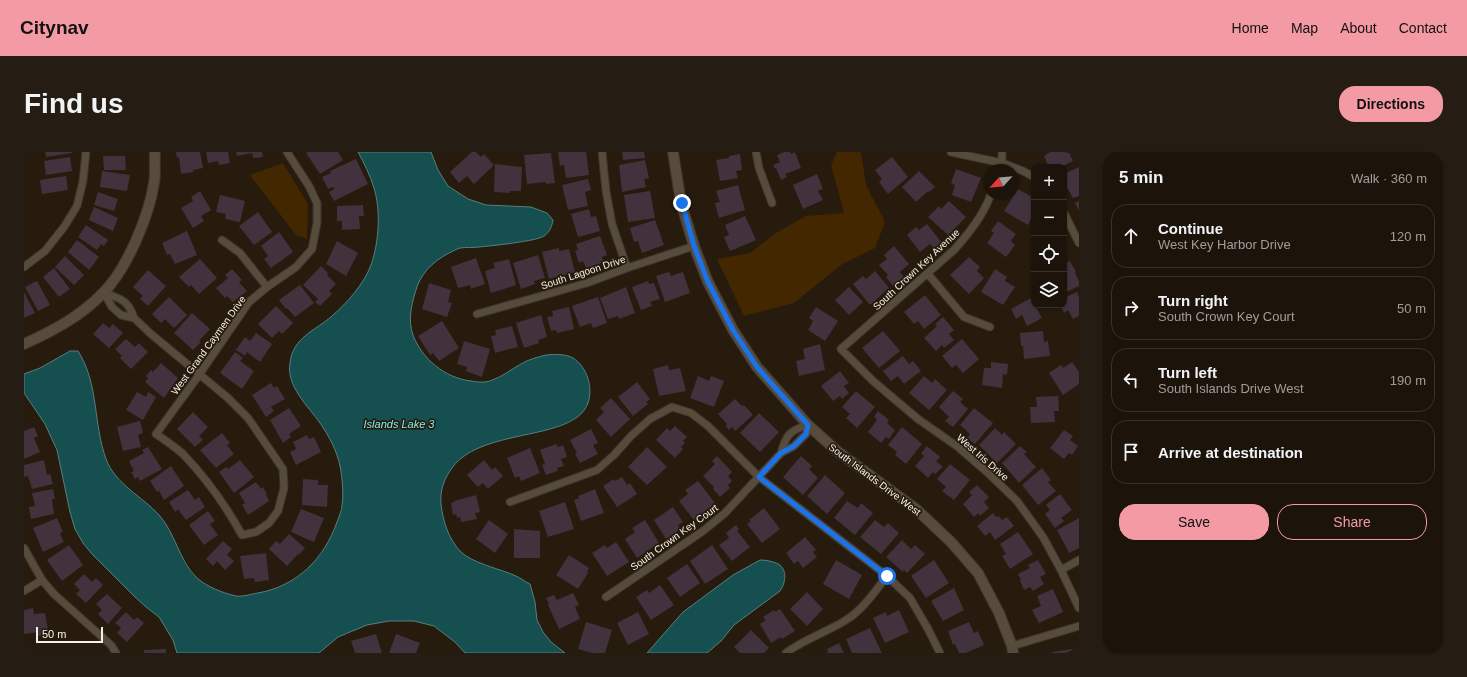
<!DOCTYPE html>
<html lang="en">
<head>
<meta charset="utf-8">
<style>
  body { margin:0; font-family:Helvetica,sans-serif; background:#251d13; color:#f1f3f6 }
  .controls { position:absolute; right:12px; top:12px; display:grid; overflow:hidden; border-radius:8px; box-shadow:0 1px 3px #0004 }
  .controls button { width:36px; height:36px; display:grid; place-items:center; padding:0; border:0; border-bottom:1px solid #3a332b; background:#1c140a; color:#f1f3f6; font:20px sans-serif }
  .compass { position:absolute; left:959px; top:12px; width:36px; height:36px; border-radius:50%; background:#1c140a; box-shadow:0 1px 3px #0004; rotate:244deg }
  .scale { position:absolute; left:12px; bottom:10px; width:67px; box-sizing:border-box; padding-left:4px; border:2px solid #f8f0e8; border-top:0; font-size:11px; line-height:14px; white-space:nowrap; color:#f8f0e8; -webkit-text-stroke:3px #261b0d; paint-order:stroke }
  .stop { position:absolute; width:12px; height:12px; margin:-9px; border:3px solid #1a73e8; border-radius:50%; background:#fff }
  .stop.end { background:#1a73e8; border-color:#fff; box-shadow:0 1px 4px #0008 }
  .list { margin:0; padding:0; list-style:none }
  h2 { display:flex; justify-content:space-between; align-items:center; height:52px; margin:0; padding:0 16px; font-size:17px }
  h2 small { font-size:13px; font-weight:400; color:#a09e9c }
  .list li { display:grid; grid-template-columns:26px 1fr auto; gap:12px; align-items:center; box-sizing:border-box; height:64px; margin:0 8px 8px; padding:0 8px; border:1px solid #3a332b; border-radius:16px }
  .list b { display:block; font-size:15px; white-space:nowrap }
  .list p { margin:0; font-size:13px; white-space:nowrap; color:#a09e9c }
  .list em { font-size:13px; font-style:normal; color:#a09e9c }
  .actions { display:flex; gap:8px; padding:12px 16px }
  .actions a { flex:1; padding:9px 0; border:1px solid #f49aa5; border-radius:16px; text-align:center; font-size:14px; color:#f49aa5 }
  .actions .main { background:#f49aa5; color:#111 }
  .icon { flex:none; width:22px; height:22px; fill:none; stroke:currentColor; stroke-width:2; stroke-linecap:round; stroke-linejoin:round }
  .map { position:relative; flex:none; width:1055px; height:501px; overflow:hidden; border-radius:16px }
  header { display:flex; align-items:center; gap:24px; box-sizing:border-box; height:56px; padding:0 20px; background:#f49aa5; color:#111 }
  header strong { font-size:19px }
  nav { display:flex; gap:22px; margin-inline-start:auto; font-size:14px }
  .intro { display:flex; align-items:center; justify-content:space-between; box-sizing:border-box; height:96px; padding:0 24px }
  h1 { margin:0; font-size:28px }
  .button { padding:10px 18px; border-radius:16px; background:#f49aa5; color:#111; font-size:14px; font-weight:700 }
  main { display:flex; gap:24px; padding:0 24px }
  aside { flex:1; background:#1c140a; border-radius:16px; box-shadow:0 1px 3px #0004 }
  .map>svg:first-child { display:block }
  .green { fill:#422700 }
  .water { fill:#154f50; stroke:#597f7e }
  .building { fill:#41323e }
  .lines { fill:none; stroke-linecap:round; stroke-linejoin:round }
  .street-casing { stroke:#3d342e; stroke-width:9 }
  .secondary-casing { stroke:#3d342e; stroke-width:12 }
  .street { stroke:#574b3c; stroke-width:7 }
  .secondary { stroke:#574b3c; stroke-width:10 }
  .route { stroke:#1a73e8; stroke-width:5 }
  .labels { text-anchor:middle; stroke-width:3.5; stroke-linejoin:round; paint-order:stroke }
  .street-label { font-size:10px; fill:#f8f0e8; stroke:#261b0d }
  .water-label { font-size:11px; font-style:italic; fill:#7eedf1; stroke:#261b0d }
</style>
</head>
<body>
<header>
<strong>Citynav</strong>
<nav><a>Home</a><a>Map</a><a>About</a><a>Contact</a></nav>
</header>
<div class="intro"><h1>Find us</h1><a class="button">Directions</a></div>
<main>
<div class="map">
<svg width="1055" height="501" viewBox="0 0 1055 501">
  <rect width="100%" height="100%" fill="#261b0d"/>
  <path class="green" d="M813,0h24l5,33 19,37 -10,26 -34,17 -47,38 -50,13 -27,-57 33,-6 26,-20 30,-17 38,-3 -13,-48z
    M259,11l25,41 -1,35 -11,-4 -46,-60z"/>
  <path class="water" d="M334,0h73l7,18 10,16 20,13 18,6 45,2 16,6 6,7c-1,6 -3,12 -9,16 -6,5 -54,10 -65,11 -6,1 -13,0 -19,1 -4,1 -8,4 -11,5 -17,9 -29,21 -34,40 -4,14 -7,28 -2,42 9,24 32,43 58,46 6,1 13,2 19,0 12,-4 20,-11 31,-17 6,-4 17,-7 25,-9 8,-1 20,-1 27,3 15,10 20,30 15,45 -14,40 -111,23 -138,68 -7,10 -10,21 -9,33 2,17 7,34 19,47 11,12 41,18 56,25 5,2 9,6 14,8l5,18 2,18 6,12 8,10 14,11h-100l-10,-11 -21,-16 -20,-5h-25l-22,4 -17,7 -12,5 -19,16h-142l-4,-13 -14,-23 -13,-10 -12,-11 -42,-42 -9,-11 -8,-14 -5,-17 -13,-62 -12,-26 -21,-31v-19l16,-6 30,-17h8c21,33 15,72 28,108 9,25 37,38 53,56 17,19 20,46 38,63 10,9 26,15 39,18 7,1 15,-2 22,-3 39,-7 66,-34 79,-71 2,-6 5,-11 5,-17 2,-9 0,-30 -2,-39 -3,-15 -11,-30 -20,-43 -12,-17 -34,-37 -30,-60 3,-26 25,-32 42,-47 15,-13 32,-32 39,-51 8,-23 10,-54 3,-77 -4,-13 -10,-25 -16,-36z
    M736,408c5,0 11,1 16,3 12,4 10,20 4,28l-46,34 -13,16 -14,12h-60l36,-41 50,-37z"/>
  <path class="building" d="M21,0h27v1l-26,4z
    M152,0h24l3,16 -10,2v2l-12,2 -2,-17 -2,1z
    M182,0h22l2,11 -11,2 -1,-4 -10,2z
    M212,0h26l1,5 -10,1 -1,-5 -15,3z
    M284,0h30l5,8 -23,14 -14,-21z
    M448,0h4l5,5 3,-3 10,11 -20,19 -7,-8 -8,7 -9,-11z
    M534,0h28l3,23 -23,3 -2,-13 -4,1z
    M598,0h22l1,6 -22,2z
    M760,0h6l1,2 4,-2 6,16 -16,6 2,3 -6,3 -5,-12 -1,1 -2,-4 7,-3 -3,-7z
    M1026,0h23v2l-3,1 3,6 -12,6h-12l-5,-11z
    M527,1l4,30 -9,1v-2l-19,2 -3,-29z
    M716,2l2,16 -6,1 2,7 -18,3 -4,-21 13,-2v-2z
    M79,4h22l1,14h-22z
    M46,5l2,14 -26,4 -2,-14z
    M868,5l16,20 -20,17 -9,-12 3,-3 -7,-9z
    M332,7l12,25 -34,17 -5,-9 6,-3 -2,-2 -5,2 -6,-12 9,-4 -1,-2z
    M621,8l4,18 -5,1 2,8 -24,5 -3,-27z
    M471,12l27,3 -1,24h-11v2l-16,-1z
    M1055,15v29l-6,2 -9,-16v-8z
    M932,17l25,9 -10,24 -19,-7 3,-10 -4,-2z
    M78,19l28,4 -3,16 -27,-4z
    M895,19l16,16 -6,5 -1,-1 -12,11 -14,-15z
    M793,22l6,15 -5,2 5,9 -20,9 -10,-24z
    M42,24l2,14 -26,4 -2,-14z
    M564,27l3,11 -6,2 3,14 -20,4 -6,-25z
    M714,33l7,25 -26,8 -4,-15 5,-1 -4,-11z
    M994,37l16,9v15l-6,12 -24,-14z
    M176,39l11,19 -10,6 3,5 -11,7 -12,-20 12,-7 -2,-4z
    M626,39l5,27 -27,4 -4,-27z
    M74,40l20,7 -4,12 -20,-6z
    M196,43l25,6 -5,21 -15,-3 1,-5 -10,-2z
    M925,49l17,16 -18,18 -20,-18 11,-11 2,3z
    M1055,49v10l-4,-8z
    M339,53l1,11h-5l1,13 -18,1v-9h-5v-15z
    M70,55l24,11 -5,13 -24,-11z
    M565,57l2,8 5,-1 4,15 -22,6 -7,-23z
    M234,60l14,20 -18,13 -15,-19z
    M721,64l11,24 -26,11 -6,-14 5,-2 -4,-10z
    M631,68l9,25 -22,8 -4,-12 -4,1 -4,-14z
    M974,69l18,13 -5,7 4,4 -9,12 -19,-14 7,-10 -3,-2z
    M903,72l15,19 -8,6 -4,-5 -10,8 -13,-17 9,-8 3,3z
    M62,73l22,15 -4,6 -3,-2 -4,6 -19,-13z
    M163,79l10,24 -22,9 -5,-10 -3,1 -5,-12z
    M255,80l14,20 -22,16 -7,-9 4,-3 -7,-10z
    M576,84l7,19 -5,2 2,5 -18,6 -3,-7 -4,2 -4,-12 3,-1 -2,-6z
    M53,88l22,17 -10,13 -21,-18z
    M313,89l21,12 -12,23 -20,-12z
    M870,94l15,18 -9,8 4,5 -11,9 -7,-9 2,-2 -9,-10 8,-6 -3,-4z
    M535,96v3l10,-2 6,23 -26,7 -7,-27z
    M514,103l7,23 -11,3 1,3 -14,5 -8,-26z
    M41,104l19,19 -10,10 -19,-18z
    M945,105l11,10 -3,4 7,7 -15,16 -19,-19z
    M452,106l9,26 -14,5 -1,-4 -12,3 -7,-21z
    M176,107l17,19 -18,16 -8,-9 -2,2 -10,-10z
    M485,107l7,26 -25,8 -6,-22 10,-3 -2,-5z
    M1046,109l6,11 -1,1 4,8v5l-15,7v-29z
    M297,114l7,7 -1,2 9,9 -7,7 3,3 -12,12 -5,-4 3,-3 -15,-14z
    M30,116l16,21 -11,8 -16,-20z
    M208,117l10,11 -3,2 8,9 -14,11 -6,-6 -2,2 -9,-10 12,-10 -3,-3z
    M971,117l12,8 -2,4 10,6 -12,18 -22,-13z
    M124,118l18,16 -18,20 -8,-7 3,-3 -10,-9z
    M851,119l14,17 -19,17 -17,-21 10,-8 3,3z
    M645,120l2,4 12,-4 7,21 -25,9 -9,-26z
    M13,129l13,24 -12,6 -13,-24z
    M624,129l1,3 5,-1 6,16 -10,3 2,4 -11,4 -9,-23z
    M405,131l22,7 -3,12 4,1 -5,14 -25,-8z
    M276,133l14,18 -19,14 -8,-9 -1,1 -7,-9z
    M602,135l9,26 -16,6 -1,-3 -10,3 -8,-21z
    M825,135l14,15 -14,13 -14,-15z
    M0,140l11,21 -11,5z
    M1053,140l2,5v19l-6,3 -5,-9 -4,3 -4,-8h4v-7z
    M901,143l16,20 -17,14 -6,-8 -4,3 -10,-12z
    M145,145l18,18 -13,13 -9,-9 -4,4 -9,-9z
    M574,145l9,26 -14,5 -2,-5 -11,4 -8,-21z
    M1007,146l11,20 -15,8 -5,-11 -6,4 -5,-10z
    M252,154l17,17 -11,11 -3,-3 -7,7 -14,-14z
    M545,155l5,22 -17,4 -1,-3 -5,1 -4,-14 6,-1 -1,-5z
    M792,155l22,14 -13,20 -17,-11 5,-9 -4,-3z
    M168,161l18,16 -11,12 2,1 -8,8 -19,-17z
    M517,163l6,22 -9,3 1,3 -15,5 -8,-25z
    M919,165l11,13 -5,4 5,6 -10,8 -2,-3 -6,6 -12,-13 13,-12 -2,-2z
    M418,169l17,27 -20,13 -6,-8 -3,2 -12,-19z
    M79,171l6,5 4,-4 10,9 -14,15 -16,-14z
    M488,174l6,21 -23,6 -4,-17 5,-1 -1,-5z
    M859,179l17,20 -21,17 -17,-20z
    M1019,179l1,11 4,-1 2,15 -26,3 -1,-13h-2l-1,-13z
    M232,181l16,11 -12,18 -13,-10 -2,4 -9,-6 9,-13 5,4z
    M102,187l9,8 4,-4 9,9 -17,17 -11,-11 2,-2 -7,-7z
    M938,187l17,20 -16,14 -7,-8 -4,3 -10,-12z
    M440,189l26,8 -8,28 -16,-6 1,-4 -10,-3z
    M796,192l5,26 -26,6 -3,-15 9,-2 -2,-10z
    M211,200l8,6 -3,3 14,10 -12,18 -22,-16z
    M879,204l6,8 4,-3 8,10 -17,13 -6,-8 -7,5 -8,-10z
    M967,210l17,2 -1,11 -4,-1 -1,14 -20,-3 2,-17h7z
    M1048,210l7,10v12l-16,11 -14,-22 12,-8 2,3z
    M137,211l17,15 -14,20 -19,-16 3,-4 -2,-2 5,-6 2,2z
    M644,213l1,5 11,-2 6,23 -27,5 -6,-27z
    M816,219l9,12 -5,3 5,7 -7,6 -2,-3 -7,5 -12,-15z
    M674,224l11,5 2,-5 13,5 -10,26 -24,-9z
    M900,224l8,7 3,-4 12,11 -18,20 -20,-17z
    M613,230l13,17 -4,3 2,2 -15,12 -15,-19z
    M247,231l3,5 3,-2 8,13 -14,8 3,4 -8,6 -14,-22z
    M832,239l19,16 -18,21 -11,-10 4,-4 -8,-7z
    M929,239l10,8 -3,3 8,7 -15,18 -8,-6 4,-4 -10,-10z
    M113,240l9,5 2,-5 8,5 -13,23 -17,-10z
    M1034,244l1,15h-5l1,11 -24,1 -1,-16h7l-1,-10z
    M587,246l19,21 -19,18 -15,-17 8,-8 -4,-4z
    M711,247l7,7 2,-1 9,10 -18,16 -3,-4 -3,3 -3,-4 1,-2 -9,-10z
    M265,256l12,18 -12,8 2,3 -8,6 -13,-23z
    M950,256l19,15 -18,21 -8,-6 3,-4 -10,-9z
    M854,259l11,9 -2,3 8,7 -6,9 -3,-2 -5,6 -13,-11 9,-12 -3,-3z
    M169,260l15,15 -9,9 4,4 -8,7 -18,-18z
    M735,261l20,19 -19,20 -20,-19z
    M116,269l3,12 -5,2 3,12 -18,4 -6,-24z
    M651,274l12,11 -4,4 2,2 -4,4 2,2 -8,9 -19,-18 11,-12 3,3z
    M10,275l4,9 -4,2 6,14 -16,7v-28z
    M878,275l20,17 -16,20 -11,-9 2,-3 -9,-7z
    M971,276l7,7 2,-3 12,12 -19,19 -18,-18z
    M567,277l7,14 -5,2 5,9 -18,9 -5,-9 2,-1 -7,-13z
    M1040,278l9,6 -3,4 8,6 -6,9 -3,-2 -5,6 -14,-11z
    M198,281l8,10 -3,2 7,9 -18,14 -16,-18z
    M283,283l2,4 5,-2 7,15 -25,13 -6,-13 6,-3 -3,-7z
    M532,292l2,3 5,-2 4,12 -6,2 3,7 -7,2 1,3 -12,4 -4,-10 3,-1 -5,-14z
    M903,294l13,11 -4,4 7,6 -8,7 -2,-2 -5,6 -13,-12 9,-10 -3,-3z
    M996,294l7,6 -3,2 12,13 -17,16 -17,-20z
    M124,295l14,22 -22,12 -2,-4 -3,2 -4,-7 3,-1 -5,-10 15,-8 -2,-3z
    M623,295l20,20 -20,18 -19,-18z
    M506,296l10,25 -19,8 -2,-5 -4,2 -8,-20z
    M693,304l15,16 -4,4 4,5 -4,4 2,3 -10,9 -7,-8 1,-2 -11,-11 12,-12 -3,-3z
    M777,304l11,10 -3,3 9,9 -15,17 -20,-18z
    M20,308l3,15 3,-1 3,10 -21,5 -4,-13 -4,1v-12z
    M216,308l14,17 -20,16 -15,-21 7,-5 2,2z
    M460,308l8,10 3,-3 8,9 -15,13 -5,-6 -5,4 -11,-12z
    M926,312l20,16 -16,20 -12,-9 4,-4 -9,-8z
    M147,314l13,20 -20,14 -5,-9 -2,1 -7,-11z
    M1018,316l9,12 -3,2 8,9 -18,14 -16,-20z
    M801,323l20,18 -18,21 -20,-18z
    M598,325l5,8 3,-2 7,11 -20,13 -14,-21 11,-7 1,2z
    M279,327l15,1v5h10l-1,22 -25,-2z
    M674,329l17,22 -21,17 -15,-19 9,-7 -3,-4z
    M232,330l5,7 2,-2 4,7 -1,1 3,6 -21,14 -6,-10 3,-2 -6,-10z
    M953,333l12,12 -5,5 5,6 -9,8 -2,-3 -4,4 -11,-13 9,-9 -3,-3z
    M29,337l2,10h-3l2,15 -23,5 -2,-12 6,-1 -3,-13z
    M571,337l9,24 -23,8 -7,-21 5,-2 -1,-2z
    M164,338l7,10 4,-3 6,10 -19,13 -8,-11 -3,3 -6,-10z
    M1036,342l12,16 -11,8 3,3 -9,7 -10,-14 5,-4 -4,-5z
    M452,343l4,17 -5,1 2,6 -16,3 -1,-5 -3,1 -1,-4 -3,1 -2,-12 4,-1 -1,-1z
    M823,349l11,7 3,-5 12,10 -18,22 -21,-17z
    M541,350l9,27 -26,8 -9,-26z
    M649,355l10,15 -5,3 3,4 -15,10 -12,-19z
    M740,356l16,21 -18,14 -15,-19 4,-3 -2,-1z
    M277,357l23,9 -10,24 -23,-10z
    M184,359l7,10 -5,3 8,11 -14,10 -15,-20z
    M969,361l3,4 3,-1 3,4 5,-3 7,9 -19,14 -5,-8 -5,4 -8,-10z
    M33,366l6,14 -3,1 4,9 -21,10 -10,-24z
    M1055,366v30l-10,5 -12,-23z
    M465,368l19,14 -13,19 -19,-14z
    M621,368l14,23 -22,15 -12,-19 10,-7 -3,-4z
    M851,368l9,7 4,-4 11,10 -18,21 -21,-17z
    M712,373l3,4 -2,2 13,16 -18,14 -13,-16 10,-7 -3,-5z
    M490,377l26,2v27h-26z
    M994,380l15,22 -23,15 -8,-13 4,-2 -6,-10z
    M265,382l16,14 -6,7 -1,-1 -11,12 -18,-17 7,-8 4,3z
    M781,385l11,13 -3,2 4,5 -14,11 -5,-7 -4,3 -8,-11z
    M878,388l9,9 4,-4 10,9 -18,19 -3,-3 -1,2 -17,-15z
    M199,389l9,8 -5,6 7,6 -9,9 -8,-9 -4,5 -7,-7z
    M592,390l13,20 -22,14 -15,-23 13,-8 2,3z
    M45,393l14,20 -21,16 -15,-21z
    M688,393l16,24 -23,15 -15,-23z
    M242,401l3,27 -14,2 -1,-4 -10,1 -4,-23z
    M545,403l20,13 -2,4 1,1 -10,16 -22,-14z
    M812,408l26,15 -13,24 -26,-15z
    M910,408l15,23 -23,15 -15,-22z
    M1014,408l8,14 -6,3 4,7 -11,7 -3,-4 -6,3 -4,-9 1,-1 -3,-6 12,-6 -2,-3z
    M663,412l13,19 -20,14 -13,-19z
    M60,422l8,8 4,-4 7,7 -17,18 -10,-9 4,-4 -6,-6z
    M636,433l14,20 -23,15 -15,-23 11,-7 2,3z
    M930,436l10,22 -21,11 -12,-20z
    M1029,437l10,23 -24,11 -7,-13 9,-4 -4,-10z
    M783,440l16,17 -16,17 -17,-17z
    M549,441l6,12 -4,2 5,12 -21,10 -11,-24 1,-1 -3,-6 8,-3 3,5z
    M83,442l15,14 -14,16 -10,-10 4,-4 -6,-6z
    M9,456l1,6 11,-1 4,22 -11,1v-4l-14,2v-24z
    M756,457l15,22 -13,8 -1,-2 -10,6 -11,-19 6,-4 -3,-3 11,-7 1,2z
    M875,458l10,22 -24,11 -12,-25 13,-6 1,4z
    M102,460l8,8 3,-3 7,6 -17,19 -10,-9 4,-5 -6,-5z
    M614,460l11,22 -21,11 -11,-22z
    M562,470l26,8 -7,23h-13l-14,-4z
    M945,470l5,11 4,-2 6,14 -18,8h-7l-4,-9 -2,1 -5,-14z
    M846,476l12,25h-30l-6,-14z
    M727,478l18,18 -5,5h-24l-6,-6z
    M352,482l6,19h-27l-4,-12z
    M372,482l24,9 -4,10h-27z
    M815,491l5,10h-18l2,-1 -1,-3z
    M142,497v4h-22v-3z
    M1048,497l1,4h-20l-1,-1z"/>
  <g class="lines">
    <defs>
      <path id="street" d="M578,0l4,39 6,33 15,44
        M732,0l3,16 13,35
        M927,0l51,11 -3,7
        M978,0v11l21,8 11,6
        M967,42c-8,22 -22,39 -37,56l-113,99 32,32 45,38 40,28 29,25 30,29 26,36 18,33 18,38
        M1040,61l15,30
        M198,88l18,13 27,34
        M0,115l21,-16 19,-24 13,-21 6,-25 3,-29
        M904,122l36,43 26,10
        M80,141l8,14 9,8 13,3 17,16 77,64 20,20 35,51 1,19 -6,23 -9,12 -13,9 -14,3c-16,-29 -36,-57 -59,-81 -8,-7 -18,-14 -27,-20l43,-59 50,-73 18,-15 29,-20 16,-18 5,-26v-20l-8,-17 -22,-34
        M80,141c16,5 25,8 30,25
        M453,162l110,-31 40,-15 67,-22
        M757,301c5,-18 9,-23 27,-28
        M486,350l87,-32 17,-15 17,-19 19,-17 22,-12 19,6 17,13 51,51 128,99 23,22 18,31 12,24
        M0,396l18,32 12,14 57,51 5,8
        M1037,418l18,-10
        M0,439l18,-11
        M582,445l97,-66 22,-18 56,-60 13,-7 12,-12 2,-9
        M988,494l67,-20
        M762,501c19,-15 43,-21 63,-35 15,-10 27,-28 38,-42"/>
      <path id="secondary" d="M649,0l8,51 13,43 14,36 25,48 24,37 51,58 29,26 79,58 35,33 27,31 21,40 13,33 1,7
        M0,192c29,-13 57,-28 79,-51 24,-24 46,-77 51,-110 2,-10 0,-21 1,-31"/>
    </defs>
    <use href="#street" class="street-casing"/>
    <use href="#secondary" class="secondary-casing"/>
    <use href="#street" class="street"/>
    <use href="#secondary" class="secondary"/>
  </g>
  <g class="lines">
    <path class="route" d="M658,51l12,43 14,36 25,48 24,37 51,58 -2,9 -12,12 -13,7 -22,24 128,99"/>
  </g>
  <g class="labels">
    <g class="street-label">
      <text transform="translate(892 117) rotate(-43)" y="4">South Crown Key Avenue</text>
      <text transform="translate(559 120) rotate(-18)" y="4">South Lagoon Drive</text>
      <text transform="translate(184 193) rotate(-54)" y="4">West Grand Caymen Drive</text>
      <text transform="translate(959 305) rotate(41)" y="4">West Iris Drive</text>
      <text transform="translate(851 327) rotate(37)" y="4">South Islands Drive West</text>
      <text transform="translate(650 385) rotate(-36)" y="4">South Crown Key Court</text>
    </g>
    <g class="water-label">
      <text x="375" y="276">Islands Lake 3</text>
    </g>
  </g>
</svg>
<div class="controls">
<button>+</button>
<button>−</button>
<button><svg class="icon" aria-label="locate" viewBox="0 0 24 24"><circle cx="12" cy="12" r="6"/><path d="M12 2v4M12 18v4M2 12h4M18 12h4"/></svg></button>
<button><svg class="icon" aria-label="layers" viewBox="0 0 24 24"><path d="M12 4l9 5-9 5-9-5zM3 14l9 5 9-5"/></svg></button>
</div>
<svg class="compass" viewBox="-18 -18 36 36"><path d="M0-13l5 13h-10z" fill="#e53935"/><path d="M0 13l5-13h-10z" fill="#a09e9c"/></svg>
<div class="scale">50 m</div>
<div class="stop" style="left:863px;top:424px"></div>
<div class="stop end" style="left:658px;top:51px"></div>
</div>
<aside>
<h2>5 min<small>Walk · 360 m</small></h2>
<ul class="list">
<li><svg class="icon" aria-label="ahead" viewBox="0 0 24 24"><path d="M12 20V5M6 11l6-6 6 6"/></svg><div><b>Continue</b><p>West Key Harbor Drive</p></div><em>120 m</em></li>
<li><svg class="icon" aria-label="right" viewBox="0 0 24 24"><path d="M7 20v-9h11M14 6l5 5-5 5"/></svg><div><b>Turn right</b><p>South Crown Key Court</p></div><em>50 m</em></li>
<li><svg class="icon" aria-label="left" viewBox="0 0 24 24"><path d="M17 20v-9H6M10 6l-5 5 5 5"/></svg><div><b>Turn left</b><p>South Islands Drive West</p></div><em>190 m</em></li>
<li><svg class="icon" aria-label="arrive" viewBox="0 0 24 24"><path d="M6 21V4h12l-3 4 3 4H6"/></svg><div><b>Arrive at destination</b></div></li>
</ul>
<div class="actions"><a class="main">Save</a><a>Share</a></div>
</aside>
</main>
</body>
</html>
